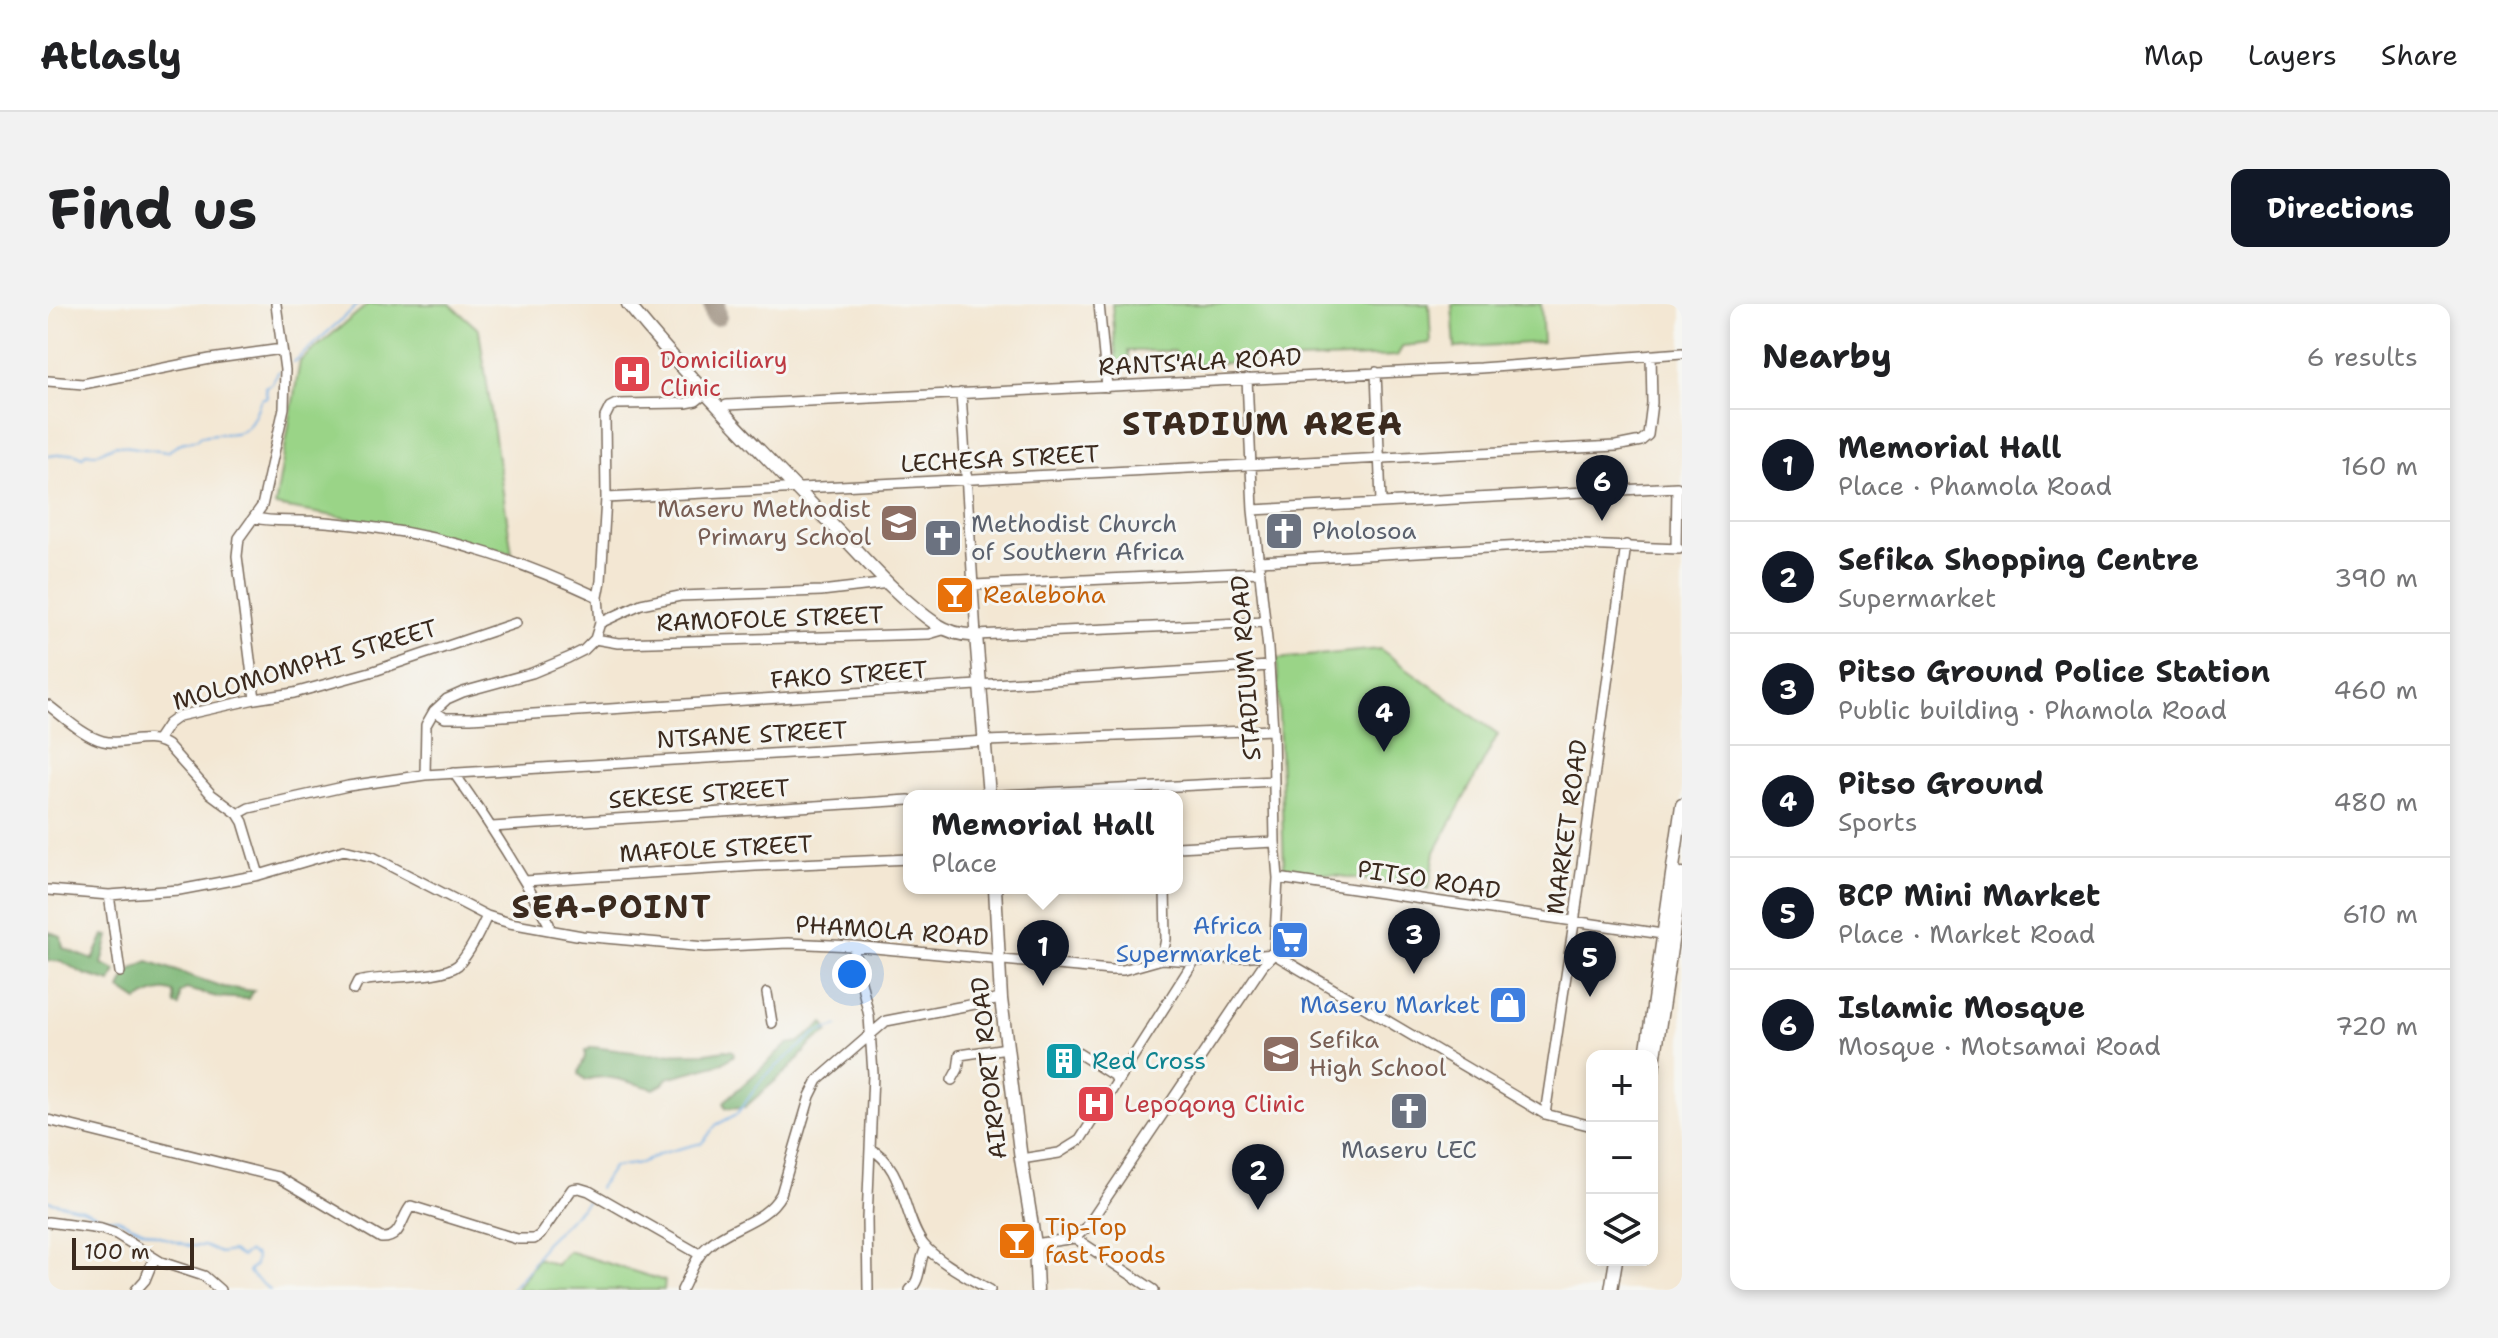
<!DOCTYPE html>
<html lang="en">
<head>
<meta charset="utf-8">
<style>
  body { margin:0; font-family:"Shantell Sans",sans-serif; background:#f2f2f2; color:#202124 }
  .controls { position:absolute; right:24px; bottom:24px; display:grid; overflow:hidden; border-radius:16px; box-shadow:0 4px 12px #0003 }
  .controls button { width:72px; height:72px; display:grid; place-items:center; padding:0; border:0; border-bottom:2px solid #e0e0e0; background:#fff; color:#202124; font:40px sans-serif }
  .scale { position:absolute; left:24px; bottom:20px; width:122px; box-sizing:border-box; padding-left:8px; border:4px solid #3b2a1e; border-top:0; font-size:22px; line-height:28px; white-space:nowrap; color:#3b2a1e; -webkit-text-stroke:6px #f6f6f2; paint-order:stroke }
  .you { position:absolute; left:804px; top:670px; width:28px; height:28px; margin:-20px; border:6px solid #fff; border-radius:50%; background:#1a73e8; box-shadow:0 0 0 12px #1a73e833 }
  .badge { display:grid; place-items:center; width:52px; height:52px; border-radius:50%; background:#111827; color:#fff; font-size:26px; font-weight:700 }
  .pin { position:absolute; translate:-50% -66px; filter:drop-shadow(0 2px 4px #0008) }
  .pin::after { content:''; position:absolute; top:42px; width:28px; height:24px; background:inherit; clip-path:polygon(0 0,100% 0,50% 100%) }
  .popup { position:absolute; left:855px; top:486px; width:280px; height:104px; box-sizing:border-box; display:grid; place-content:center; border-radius:16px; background:#fff; filter:drop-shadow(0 2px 6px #0005); font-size:26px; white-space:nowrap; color:#757577 }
  .popup b { font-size:30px; color:#202124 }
  .popup::after { content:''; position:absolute; left:50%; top:100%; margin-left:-16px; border:16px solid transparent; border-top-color:#fff }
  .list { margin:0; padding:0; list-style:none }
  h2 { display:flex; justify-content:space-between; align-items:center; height:104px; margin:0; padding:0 32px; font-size:34px }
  h2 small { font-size:26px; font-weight:400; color:#757577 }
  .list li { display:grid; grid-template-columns:52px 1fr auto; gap:24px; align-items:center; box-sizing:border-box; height:112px; padding:0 32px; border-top:2px solid #e0e0e0 }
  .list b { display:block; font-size:30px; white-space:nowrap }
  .list p { margin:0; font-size:26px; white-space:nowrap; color:#757577 }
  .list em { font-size:26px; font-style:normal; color:#757577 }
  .icon { flex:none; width:44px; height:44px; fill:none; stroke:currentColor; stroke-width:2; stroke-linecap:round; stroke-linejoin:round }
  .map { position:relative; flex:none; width:1634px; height:986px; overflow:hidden; border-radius:16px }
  header { display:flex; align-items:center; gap:48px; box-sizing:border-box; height:112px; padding:0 40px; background:#fff; border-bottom:2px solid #e0e0e0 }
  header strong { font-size:38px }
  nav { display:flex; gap:44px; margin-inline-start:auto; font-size:28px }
  .intro { display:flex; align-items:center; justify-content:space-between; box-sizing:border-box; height:192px; padding:0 48px }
  h1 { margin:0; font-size:56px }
  .button { padding:20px 36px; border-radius:16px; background:#111827; color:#fff; font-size:28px; font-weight:700 }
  main { display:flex; gap:48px; padding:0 48px }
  aside { flex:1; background:#fff; border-radius:16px; box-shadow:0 4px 12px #0003 }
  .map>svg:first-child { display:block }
  .green { fill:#9ad487; stroke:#6a7f52; stroke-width:2 }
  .forest { fill:#7bb674; stroke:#5b7049; stroke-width:2 }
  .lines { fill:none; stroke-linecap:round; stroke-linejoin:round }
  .stream { stroke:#73ade3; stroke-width:2 }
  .taxiway { stroke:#978878; stroke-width:22 }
  .minor-casing { stroke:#7b6c5d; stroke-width:12 }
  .major-casing { stroke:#7b6c5d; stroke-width:15 }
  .minor { stroke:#fff; stroke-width:9 }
  .major { stroke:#fff; stroke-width:12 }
  .labels { text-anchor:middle; stroke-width:6; stroke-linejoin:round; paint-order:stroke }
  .health-label { font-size:24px; fill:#be3a42; stroke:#f6f6f2; text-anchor:start }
  .street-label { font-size:24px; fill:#3b2a1e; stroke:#f6f6f2 }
  .education-label { font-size:24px; fill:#785e54; stroke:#f6f6f2; text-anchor:end }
  .worship-label { font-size:24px; fill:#5b616d; stroke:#f6f6f2; text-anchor:start }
  .food-label { font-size:24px; fill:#c56008; stroke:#f6f6f2; text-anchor:start }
  .shop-label { font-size:24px; fill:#366cbe; stroke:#f6f6f2; text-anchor:end }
  .culture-label { font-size:24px; fill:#0d838f; stroke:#f6f6f2; text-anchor:start }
  .district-label { font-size:32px; font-weight:bold; letter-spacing:2px; fill:#3b2a1e; stroke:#f6f6f2 }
</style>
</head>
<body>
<header>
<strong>Atlasly</strong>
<nav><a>Map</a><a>Layers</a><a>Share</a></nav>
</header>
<div class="intro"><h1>Find us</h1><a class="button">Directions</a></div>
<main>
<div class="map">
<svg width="1634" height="986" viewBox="0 0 1634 986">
  <rect width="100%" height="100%" fill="#f6f6f2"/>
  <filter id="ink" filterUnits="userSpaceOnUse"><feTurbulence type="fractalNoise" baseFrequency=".0125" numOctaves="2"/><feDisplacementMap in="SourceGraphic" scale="16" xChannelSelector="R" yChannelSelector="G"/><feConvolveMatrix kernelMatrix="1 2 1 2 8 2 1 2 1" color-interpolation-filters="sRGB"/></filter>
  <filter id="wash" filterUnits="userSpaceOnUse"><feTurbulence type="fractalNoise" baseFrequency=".006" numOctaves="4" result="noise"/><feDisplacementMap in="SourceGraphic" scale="32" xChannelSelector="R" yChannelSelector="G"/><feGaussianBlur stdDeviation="1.8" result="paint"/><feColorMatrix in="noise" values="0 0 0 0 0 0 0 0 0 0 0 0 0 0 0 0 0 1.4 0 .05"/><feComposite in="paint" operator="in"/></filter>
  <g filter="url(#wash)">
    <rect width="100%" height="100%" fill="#f3e7d3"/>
    <path class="green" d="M320,0h82l29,26 33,223 -90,-22 -147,-25 25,-145z
      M1064,0h317l2,39 -28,3 -6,10 -220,9 -2,-14h-47l2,16 -13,2z
      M1404,0h89l2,38 -88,6z
      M1332,345l118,85 -63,118 -6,37 -145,-21 -7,-209z
      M520,947l97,30 -1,9h-148l22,-32 18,7z"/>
    <path class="forest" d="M1,628l12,4 2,12 30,12 11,-25 5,1 -7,28 14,6 -5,12 -27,-8 -23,-13h-13z
      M100,657l75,26 31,4 -6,8 -31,-2 -31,-8 -6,4 -1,13 -4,-1 -1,-12c-12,-6 -26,1 -36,8l-18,-12c5,-16 13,-22 28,-28z
      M776,719l4,9 -15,10 -24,27 -44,38 -19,1 -2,-6 64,-58 11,-2z
      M544,743l57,7 57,-1 19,-3 8,1 1,4 -11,8 -56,15 -4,6 -9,5c-20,-5 -47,-17 -68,-9l-7,-6c0,-9 8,-13 6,-23z"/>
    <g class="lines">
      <path class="stream" d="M246,58l65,-58
        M0,152l26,-3 9,4 3,-4 9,1 21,-9 51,7 14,-9 17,-4 2,-3c39,-7 45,9 61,-37l6,-2 -2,-10 6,-3 8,-13
        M551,884l14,-21 28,-4 21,-10 40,-10 14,-18 21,-11 26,-36 13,-11 40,-34 22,-7
        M0,897l34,8 19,8 17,2 24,11 47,16h15l16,7 12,-2 9,6 7,-5 8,4 -1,9 -7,7 22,18
        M462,986l19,-21 16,-26 43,-42"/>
      <path class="taxiway" d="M666,0l2,11"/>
    </g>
  </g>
  <g filter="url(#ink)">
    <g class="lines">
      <defs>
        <path id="minor" d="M1051,0l8,83
          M1328,68l5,130
          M0,77l35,3 127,-25 72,-10
          M913,89l15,242 289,-13
          M672,104l7,-3 753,-37 202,-15
          M558,194l1010,-52 25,-5 7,-6 4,-32 -1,-48
          M1205,206l424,-23 -1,62
          M207,214c18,4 31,2 49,3 24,0 49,4 73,7 78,10 150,36 221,69
          M1211,257l299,-17 121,5
          M926,281l286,-13
          M552,319l41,-19 39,-8 141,-5 68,-8
          M547,335l23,4 311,-9 17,-5
          M207,395l-18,-143 2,-18 23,-32 22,-98 1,-38 -9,-66
          M0,401c16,12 35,31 55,36 21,6 43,-9 64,4l44,49 27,20 5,8 16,53
          M386,407l11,7h26l798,-52
          M110,435l10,-15 11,-8 76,-17 39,-6 80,-22 142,-48
          M406,469c35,49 66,99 95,151v6
          M377,471l1,-50 8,-14 13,-12 16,-7 69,-19 36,-15 16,-8 11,-11 5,-16 -2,-26 3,-16 5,-83 -1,-81 5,-10 6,-3 70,-1 10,-2 10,-8
          M933,492l293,-15
          M190,510l11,-6 99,-22 77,-11 561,-34 287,-11
          M444,523l417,-27
          M1129,543l98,-5
          M1230,574l391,57
          M477,577l230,-15 154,-7
          M0,586l61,5 70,-5 80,-15 85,-25 29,7 114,59 23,7 72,13 123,11 83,-4 65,3 257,24h13l39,-11 32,2 80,-7 271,160 47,12
          M61,591l11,77
          M805,642l16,70 4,58 -3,75c34,16 32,66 53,95 12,16 50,36 67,46
          M1114,655l4,-20 -1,-51
          M306,686l4,-8c25,-7 83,-3 100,-17 12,-12 22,-34 29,-49
          M719,689l5,30
          M1002,749h28l41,26
          M904,776l6,-11 2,-14 47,-7
          M1497,810l29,-191 52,-378
          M0,816l230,57 103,61c21,1 19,-19 30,-32l106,33h17l6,-4 32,-46 7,-1 10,3 110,63
          M973,855l38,-6 21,-13 114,-179
          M0,918l53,7 15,5 45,28 43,14 16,14
          M1027,934l79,52
          M987,940l40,-6 11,-10 177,-263 11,-11 4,-76 -3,-36 -2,-112 -5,-81 -15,-139 -6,-131
          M88,986l9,-10 9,-22
          M634,986c8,-15 13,-33 26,-44 23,-21 57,-23 73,-52l29,-98 8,-16 68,-59 115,-22
          M820,986l-1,-71 3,-70
          M862,986c12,-11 8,-28 16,-42"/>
        <path id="major" d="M580,0c62,76 130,145 198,215 35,35 69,77 110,105 13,8 25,12 40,11l13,161
          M947,584l6,111 20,160 14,85 2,46
          M1598,752l36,-251
          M1604,772l30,-202
          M1563,986l5,-30"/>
      </defs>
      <use href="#minor" class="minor-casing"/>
      <use href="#major" class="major-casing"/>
      <use href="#minor" class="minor"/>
      <use href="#major" class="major"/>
    </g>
  </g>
  <defs>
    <symbol id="hospital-square" viewBox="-11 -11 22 22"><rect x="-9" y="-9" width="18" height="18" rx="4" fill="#e0444e" stroke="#f6f6f2"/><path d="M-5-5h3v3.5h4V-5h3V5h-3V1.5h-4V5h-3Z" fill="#fff"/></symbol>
    <symbol id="school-square" viewBox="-11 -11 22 22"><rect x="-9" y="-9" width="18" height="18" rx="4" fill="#8d6e63" stroke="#f6f6f2"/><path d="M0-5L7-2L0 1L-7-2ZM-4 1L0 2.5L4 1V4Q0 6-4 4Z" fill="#fff"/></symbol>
    <symbol id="church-square" viewBox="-11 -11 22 22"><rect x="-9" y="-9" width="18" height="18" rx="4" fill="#6b7280" stroke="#f6f6f2"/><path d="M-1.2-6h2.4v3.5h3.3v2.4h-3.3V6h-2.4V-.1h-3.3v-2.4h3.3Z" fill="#fff"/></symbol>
    <symbol id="bar-square" viewBox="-11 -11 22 22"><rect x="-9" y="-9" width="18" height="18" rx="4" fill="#e8710a" stroke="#f6f6f2"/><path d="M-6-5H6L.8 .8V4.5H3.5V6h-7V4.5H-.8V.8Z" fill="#fff"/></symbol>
    <symbol id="supermarket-square" viewBox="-11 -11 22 22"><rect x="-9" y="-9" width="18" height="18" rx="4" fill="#3f7fe0" stroke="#f6f6f2"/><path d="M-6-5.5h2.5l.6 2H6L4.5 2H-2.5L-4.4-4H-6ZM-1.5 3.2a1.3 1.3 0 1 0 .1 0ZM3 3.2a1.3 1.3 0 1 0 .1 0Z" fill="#fff"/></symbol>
    <symbol id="shop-square" viewBox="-11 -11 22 22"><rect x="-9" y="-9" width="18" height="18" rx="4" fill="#3f7fe0" stroke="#f6f6f2"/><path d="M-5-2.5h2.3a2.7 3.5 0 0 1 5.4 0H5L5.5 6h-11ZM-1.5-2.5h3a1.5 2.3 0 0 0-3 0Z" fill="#fff"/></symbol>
    <symbol id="building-square" viewBox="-11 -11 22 22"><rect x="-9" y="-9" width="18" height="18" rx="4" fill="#0f9aa8" stroke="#f6f6f2"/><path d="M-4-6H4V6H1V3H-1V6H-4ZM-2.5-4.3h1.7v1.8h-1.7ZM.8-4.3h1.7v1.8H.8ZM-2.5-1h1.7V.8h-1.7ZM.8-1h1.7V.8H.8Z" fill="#fff"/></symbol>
  </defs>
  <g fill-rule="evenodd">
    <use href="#hospital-square" x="562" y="48" width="44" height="44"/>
    <use href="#school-square" x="829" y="197" width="44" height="44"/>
    <use href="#church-square" x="1214" y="205" width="44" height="44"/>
    <use href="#church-square" x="873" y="212" width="44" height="44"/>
    <use href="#bar-square" x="885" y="269" width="44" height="44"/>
    <use href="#supermarket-square" x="1220" y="614" width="44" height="44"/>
    <use href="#shop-square" x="1438" y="679" width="44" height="44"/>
    <use href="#school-square" x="1211" y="728" width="44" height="44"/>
    <use href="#building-square" x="994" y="735" width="44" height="44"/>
    <use href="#hospital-square" x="1026" y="778" width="44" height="44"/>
    <use href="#church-square" x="1339" y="785" width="44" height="44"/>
    <use href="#bar-square" x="947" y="915" width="44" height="44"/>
  </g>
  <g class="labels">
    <g class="health-label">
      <text x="612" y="64">Domiciliary<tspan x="612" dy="28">Clinic</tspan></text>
      <text x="1076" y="808">Lepoqong Clinic</text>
    </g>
    <g class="street-label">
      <text transform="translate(1152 58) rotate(-3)" y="8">RANTS'ALA ROAD</text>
      <text transform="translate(952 155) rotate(-3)" y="8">LECHESA STREET</text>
      <text transform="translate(722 315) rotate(-2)" y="8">RAMOFOLE STREET</text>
      <text transform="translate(257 361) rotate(-16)" y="8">MOLOMOMPHI STREET</text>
      <text transform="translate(1198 364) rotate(-94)" y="8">STADIUM ROAD</text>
      <text transform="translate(801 371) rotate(-4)" y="8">FAKO STREET</text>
      <text transform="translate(704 431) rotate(-3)" y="8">NTSANE STREET</text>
      <text transform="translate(651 490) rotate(-4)" y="8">SEKESE STREET</text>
      <text transform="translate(1519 523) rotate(-82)" y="8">MARKET ROAD</text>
      <text transform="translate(668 545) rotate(-3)" y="8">MAFOLE STREET</text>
      <text transform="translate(1381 576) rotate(9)" y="8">PITSO ROAD</text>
      <text transform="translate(844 627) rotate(4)" y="8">PHAMOLA ROAD</text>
      <text transform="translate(941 764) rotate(-96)" y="8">AIRPORT ROAD</text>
    </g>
    <g class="education-label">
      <text x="823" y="213">Maseru Methodist<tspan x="823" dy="28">Primary School</tspan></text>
      <text x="1261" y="744" text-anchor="start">Sefika<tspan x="1261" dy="28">High School</tspan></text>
    </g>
    <g class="worship-label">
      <text x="923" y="228">Methodist Church<tspan x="923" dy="28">of Southern Africa</tspan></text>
      <text x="1264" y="235">Pholosoa</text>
      <text x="1361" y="854" text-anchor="middle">Maseru LEC</text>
    </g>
    <g class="food-label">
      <text x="935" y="299">Realeboha</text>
      <text x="997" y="931">Tip-Top<tspan x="997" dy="28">fast Foods</tspan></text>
    </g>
    <g class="shop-label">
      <text x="1214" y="630">Africa<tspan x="1214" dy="28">Supermarket</tspan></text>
      <text x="1432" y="709">Maseru Market</text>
    </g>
    <g class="culture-label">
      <text x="1044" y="765">Red Cross</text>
    </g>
    <g class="district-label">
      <text x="1215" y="131">STADIUM AREA</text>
      <text x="564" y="614">SEA-POINT</text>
    </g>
  </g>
</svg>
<div class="controls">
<button>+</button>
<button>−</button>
<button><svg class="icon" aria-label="layers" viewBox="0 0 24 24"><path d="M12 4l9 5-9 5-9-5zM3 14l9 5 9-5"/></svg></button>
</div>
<div class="scale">100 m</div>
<div class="you"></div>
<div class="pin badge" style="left:995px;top:682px">1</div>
<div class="popup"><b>Memorial Hall</b>Place</div>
<div class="pin badge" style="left:1210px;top:906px">2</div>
<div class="pin badge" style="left:1366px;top:670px">3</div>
<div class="pin badge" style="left:1336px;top:448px">4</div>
<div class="pin badge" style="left:1542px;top:693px">5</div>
<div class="pin badge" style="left:1554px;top:217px">6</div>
</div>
<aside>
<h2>Nearby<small>6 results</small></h2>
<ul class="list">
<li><span class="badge">1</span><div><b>Memorial Hall</b><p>Place · Phamola Road</p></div><em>160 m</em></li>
<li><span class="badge">2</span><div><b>Sefika Shopping Centre</b><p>Supermarket</p></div><em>390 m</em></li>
<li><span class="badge">3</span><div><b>Pitso Ground Police Station</b><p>Public building · Phamola Road</p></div><em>460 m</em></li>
<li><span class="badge">4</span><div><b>Pitso Ground</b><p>Sports</p></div><em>480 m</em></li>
<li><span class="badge">5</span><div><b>BCP Mini Market</b><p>Place · Market Road</p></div><em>610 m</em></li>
<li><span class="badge">6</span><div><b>Islamic Mosque</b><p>Mosque · Motsamai Road</p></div><em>720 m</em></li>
</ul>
</aside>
</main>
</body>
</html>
